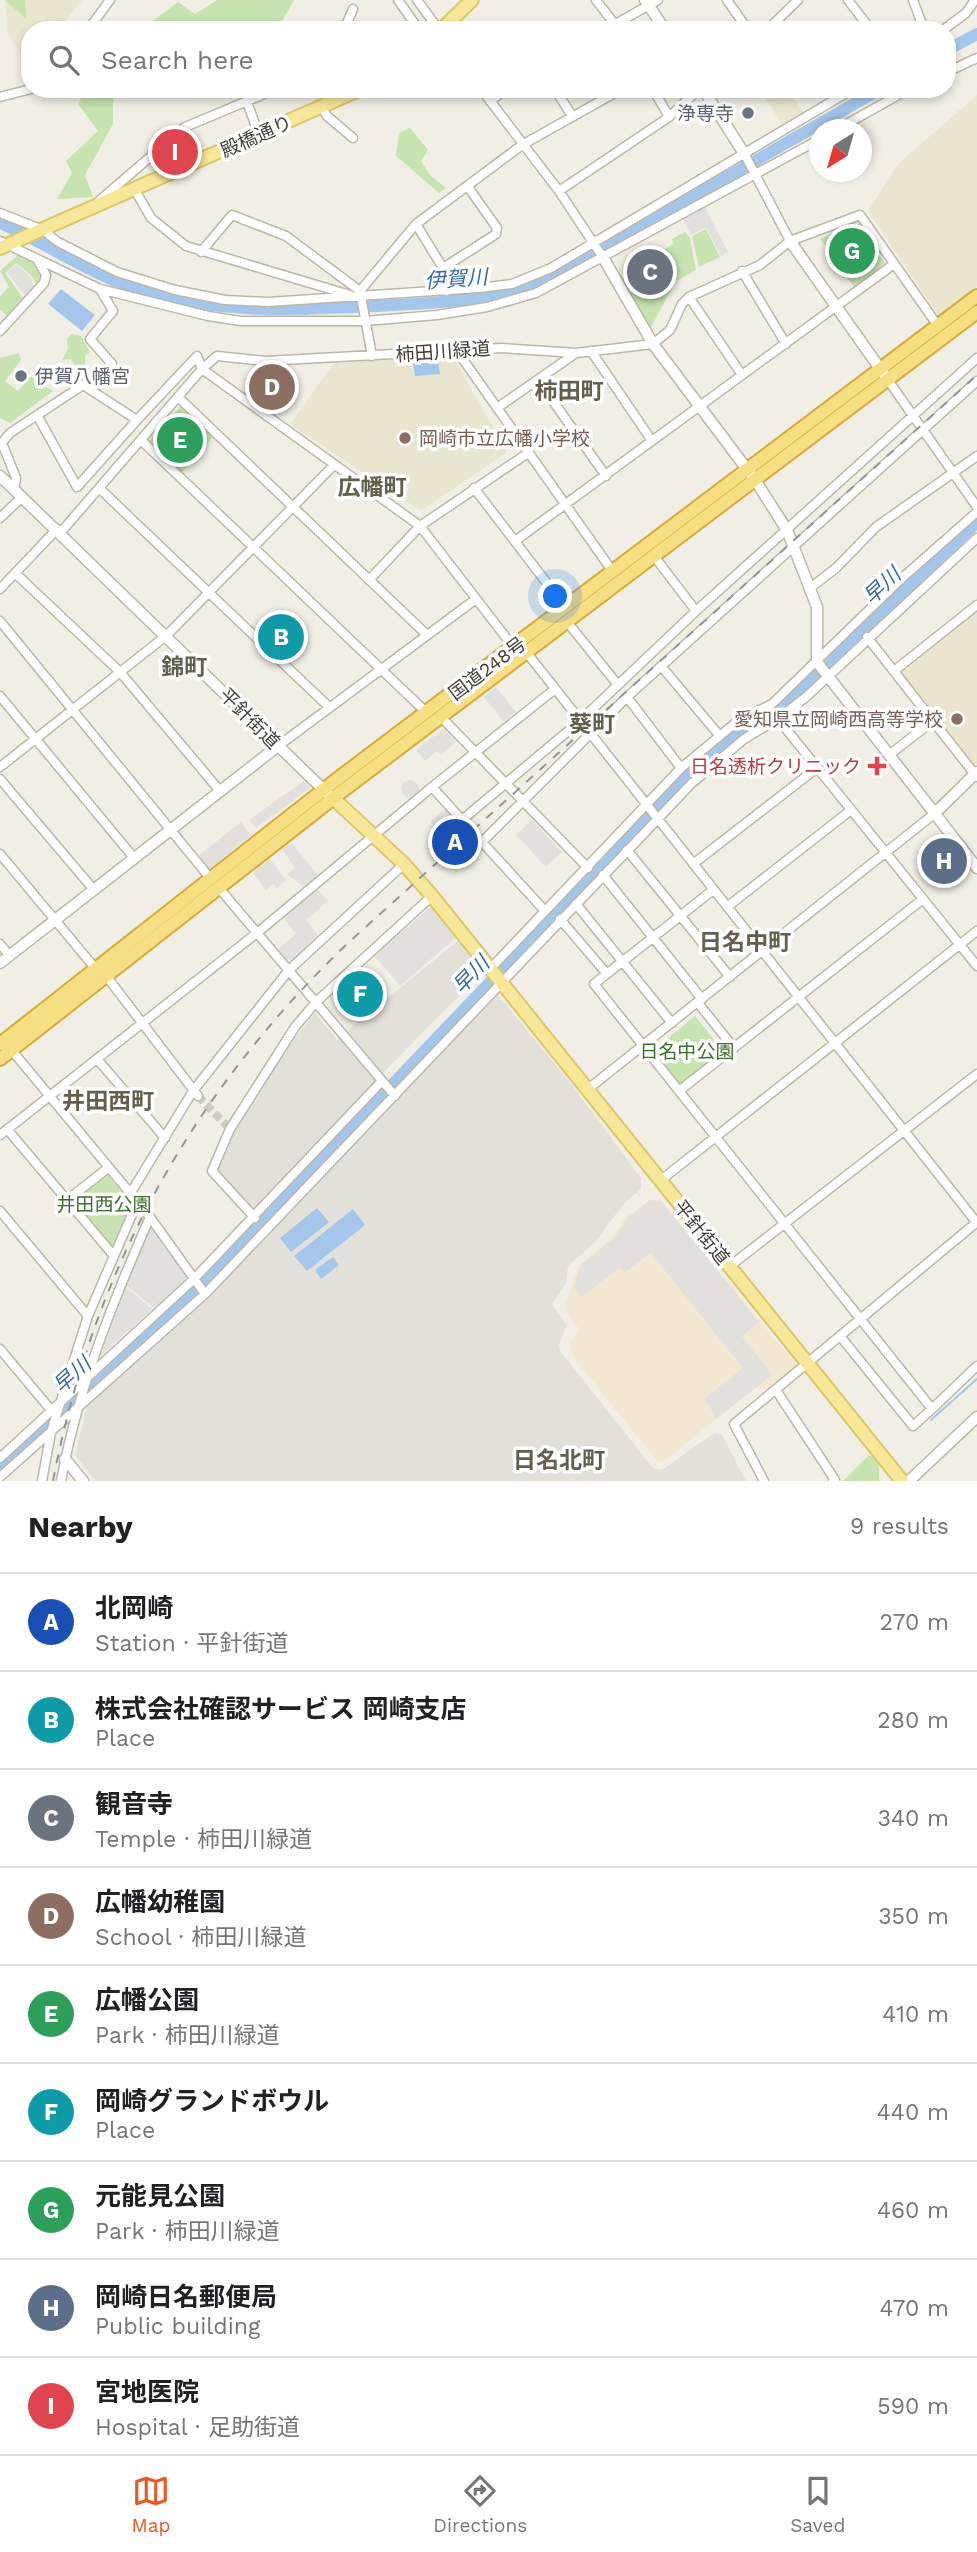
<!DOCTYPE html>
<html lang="en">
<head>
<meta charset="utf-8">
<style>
  body { margin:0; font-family:"Work Sans","Noto Sans JP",sans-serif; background:#f6f6f6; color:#202124 }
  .compass { position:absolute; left:809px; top:119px; width:63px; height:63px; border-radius:50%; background:#fff; box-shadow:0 4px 10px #0003; rotate:217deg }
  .you { position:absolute; left:556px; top:597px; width:24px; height:24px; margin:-18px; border:5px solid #fff; border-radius:50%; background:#1a73e8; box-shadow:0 0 0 10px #1a73e833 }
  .badge { display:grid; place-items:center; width:46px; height:46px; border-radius:50%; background:#eb5722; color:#fff; font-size:23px; font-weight:700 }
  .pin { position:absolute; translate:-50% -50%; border:4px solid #fff; box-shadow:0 2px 7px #0006 }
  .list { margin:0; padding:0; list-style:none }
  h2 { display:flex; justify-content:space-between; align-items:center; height:91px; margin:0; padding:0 28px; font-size:30px }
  h2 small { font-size:23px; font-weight:400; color:#757577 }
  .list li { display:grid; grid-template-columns:46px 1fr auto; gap:21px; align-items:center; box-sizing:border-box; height:98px; padding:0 28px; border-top:2px solid #e0e0e0 }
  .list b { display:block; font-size:26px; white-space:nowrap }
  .list p { margin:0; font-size:23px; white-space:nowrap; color:#757577 }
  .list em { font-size:23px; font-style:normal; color:#757577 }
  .icon { flex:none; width:38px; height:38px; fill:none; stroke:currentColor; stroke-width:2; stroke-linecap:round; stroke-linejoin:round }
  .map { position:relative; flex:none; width:977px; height:1481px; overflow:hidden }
  .search { position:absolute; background:#fff; box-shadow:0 4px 10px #0003; left:21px; right:21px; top:21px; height:77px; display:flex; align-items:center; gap:18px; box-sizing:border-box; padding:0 24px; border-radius:28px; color:#757577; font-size:26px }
  .sheet { height:973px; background:#fff }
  nav { display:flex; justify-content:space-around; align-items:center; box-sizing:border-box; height:98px; border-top:2px solid #e0e0e0; background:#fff; font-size:19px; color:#757577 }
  nav a { display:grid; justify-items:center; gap:4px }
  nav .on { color:#eb5722 }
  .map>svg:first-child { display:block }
  .commercial { fill:#f2e8d1 }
  .industrial { fill:#e3e0da }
  .education { fill:#e9e5cf }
  .green { fill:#c6e3b0 }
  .parking { fill:#e2e0dd }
  .water { fill:#a4c6eb }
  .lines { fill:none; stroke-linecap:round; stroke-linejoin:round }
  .stream { stroke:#a4c6eb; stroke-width:2 }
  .river { stroke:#a4c6eb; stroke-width:12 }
  .minor-tunnel { stroke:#ceccc2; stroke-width:8; stroke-dasharray:8 4; stroke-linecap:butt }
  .minor-casing { stroke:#bcb7a8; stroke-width:11 }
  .tertiary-casing { stroke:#bcb7a8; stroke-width:13 }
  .primary-casing { stroke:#dbc669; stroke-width:16 }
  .trunk-casing { stroke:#d2ac3e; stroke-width:16 }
  .minor { stroke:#fff; stroke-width:8 }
  .tertiary { stroke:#fff; stroke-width:10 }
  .primary { stroke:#f7e798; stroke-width:12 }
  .trunk { stroke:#f6de82; stroke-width:12 }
  .rail { stroke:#949494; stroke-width:2; stroke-dasharray:9 9; stroke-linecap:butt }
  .worship-dot { fill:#6b7280; stroke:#fff; stroke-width:2.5 }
  .education-dot { fill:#8d6e63; stroke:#fff; stroke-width:2.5 }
  .health-dot { fill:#e0444e; stroke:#fff; stroke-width:2.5 }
  .labels { text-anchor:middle; stroke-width:7; stroke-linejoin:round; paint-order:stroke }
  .worship-label { font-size:19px; fill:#5b616d; stroke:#fff; text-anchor:end }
  .street-label { font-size:19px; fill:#433f35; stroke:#fff }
  .education-label { font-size:19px; fill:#785e54; stroke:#fff; text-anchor:start }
  .health-label { font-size:19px; fill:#be3a42; stroke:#fff; text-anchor:end }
  .park-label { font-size:19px; fill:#3e702d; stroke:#fff }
  .water-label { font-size:21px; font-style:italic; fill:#366aa7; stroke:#fff }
  .quarter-label { font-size:23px; font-weight:bold; fill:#655e4d; stroke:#fff }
</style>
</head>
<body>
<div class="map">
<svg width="977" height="1481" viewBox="0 0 977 1481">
  <rect width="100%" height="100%" fill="#f1efe5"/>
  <path class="commercial" d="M650,1200l11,1 136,165 -28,24 -13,-3 -93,75h-5l-85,-105 -3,-15 9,-13 -15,-20 15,-44 31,-26 19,-26 2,2z"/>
  <path class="industrial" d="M459,940l25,31 -112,113 -117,130 -40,-42 19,-41 45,-72 36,-46 22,26z
    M497,994l72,87 72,97v11l-16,13 -30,40 -27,24 -2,17 -14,22 15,20 -8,19 1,7 93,117 9,2 52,-37 8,2 24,46h-650l-21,-26 13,-52 125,-110z"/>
  <path class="education" d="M5,0h77l-23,30h-29v25l-6,3 -16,-24z
    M759,89h29l16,24 -20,14z
    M977,95v191l-39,29 -70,-104 30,-47z
    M452,355l55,97 -86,59 -131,-87 44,-61z
    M977,612v152l-3,2 -73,-93z"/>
  <path class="green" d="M5,0h20l1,19z
    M217,0h77l-17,30h-136l37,-28 17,12z
    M86,89h43l-16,8v27l-28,51 8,22 -36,2 15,-26 -6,-12 32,-30 -20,-27z
    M410,128l18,22 -7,11 9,14 16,13 -7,5 -43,-37 3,-23z
    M853,222l32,41 -31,24 -34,-48z
    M706,229l14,28 -21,10 -7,-31z
    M685,232l5,6 6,32 -20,11 -13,-31 10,-6 -1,-5z
    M19,254l15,8 8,18 -5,5 -6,-10 -15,-12 -11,10 18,25 -16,17 -7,-5v-14l9,-9 -9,-16z
    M665,280l6,10 -21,39 -21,-35 9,-6 2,3 17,-4z
    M72,334l9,2 9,16 -5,4 1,16h-6l-9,-13 -9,1 6,-11 -1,-10z
    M19,353l2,7 -16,21 13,10 17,-19 8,3 -1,10 11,6 -43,32 -10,-5v-60z
    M180,407l33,30 -33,37 -33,-31z
    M695,1016l28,35 -44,36 -28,-35z
    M107,1174l24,30 -19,44 -41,-47z
    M869,1455l10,6v20h-36z"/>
  <path class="parking" d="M705,207l23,45 -7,4 -15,-29 -15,8 -8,-16z
    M16,264l14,12 4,11 -9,9 -18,-24z
    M496,687l20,25 -13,9 -19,-24z
    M444,728l12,14 -15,13 -4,-4 -12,10 -9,-11z
    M305,780l5,8 -54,40 -7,-8z
    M401 789a9 9 0 1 1 18 0a9 9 0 1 1-18 0Z
    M446,808l13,15 -16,13 -13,-14z
    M532,820l30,32 -16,15 -30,-32z
    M241,822l10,13 -42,34 -10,-14z
    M292,843l26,33 -15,11 -16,-13 8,-6 -13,-19z
    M270,859l16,21 -9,8 -4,-4 -7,6 -13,-17z
    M317,888l11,13 -22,19 12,15 -26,26 -5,-2 -9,-10 18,-15 -14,-18z
    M431,907l26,30 -57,49 -26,-31z
    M650,1200l11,1 98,121 -17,14 30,39 -56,44 -11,-21 38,-30 -92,-115 -26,19 -6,-4 -38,29 -7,-10 6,-21 33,-27 18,-24z
    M151,1227l36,51 -33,30 -28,-23z
    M124,1286l28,23 -51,47z"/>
  <path class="water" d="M61,289l34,26 -13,16 -34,-27z
    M438,361l2,13 -25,2 -2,-13z
    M317,1208l12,14 -38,30 -11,-14z
    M353,1209l12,16 -58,46 -13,-15z
    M333,1257l6,8 -18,14 -6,-9z"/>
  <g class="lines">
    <path class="stream" d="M931,1420l46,-41"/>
    <path class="river" d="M947,50l30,-16
      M0,223c43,18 80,45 123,61 82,31 167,26 252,22 63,-3 125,-5 182,-31l323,-186
      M0,1464l72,-60 131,-121 483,-506 52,-45 35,-16 204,-194"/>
    <path class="minor-tunnel" d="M198,1096l32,33"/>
    <defs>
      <path id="minor" d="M398,0l21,30
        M417,0l22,30
        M596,0l23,30
        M727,0l21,30
        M848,0l23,30
        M913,0l9,24
        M88,30l22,-30
        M344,30l9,-21
        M605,30l53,-30
        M767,30l31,-30
        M943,30l23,-17 9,-13
        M947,72l30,-14
        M481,89l78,102 45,68
        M555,89l17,27
        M653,89l16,28
        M0,97l31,-8
        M490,101l17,-12
        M247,102l12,33
        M322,108l5,8 26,22
        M836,130l73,-41
        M745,155l45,86
        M135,190l16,28 35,28 164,49
        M559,191l110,-74 30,-28
        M100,200l85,-73 91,-38
        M0,213l43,17 15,12 59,30 58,18 50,10 43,2 211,-14 33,-4 39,-16 302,-179
        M416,224l27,44 53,-34 1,-6 -29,-41
        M0,241l100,48 108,27 33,5h124l72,-6 50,-8 49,-14 284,-154
        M201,252l31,-37 54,21 74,55 12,65
        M443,268l4,7 -6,5 6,11
        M742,271l44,73
        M360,291l56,-67 106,-79 100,-56
        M689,297l53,78
        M0,331l44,-48 2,-8 -9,-16
        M457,351l156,221
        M591,351l61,90
        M538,380l68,96
        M888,380l89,127
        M83,385l29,-21 -22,-25 23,-28 -13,-22
        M178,397l249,238
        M497,408l79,-55
        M37,415l40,72 60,-67
        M141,440l286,273
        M2,443l14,35 -2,12
        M0,445l10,-12 73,-48 54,35 60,-64 5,13 218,157 94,122
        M99,488l230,219
        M474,488l92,120
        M0,518l22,-21
        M61,532l141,-163 15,-13 49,5 235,-13 75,5 77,-9 17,-14 12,-26 7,-7 71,-32 30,-24 70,-26 78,111
        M515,541l379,-277
        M654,556l42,55
        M15,573l105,99 100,119
        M369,580l51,-54 108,-73
        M0,589l57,-60
        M809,589l27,-21 40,-41 101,-71
        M0,621l210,257
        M568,623l50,62
        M867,637l110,140
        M527,653l450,570
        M661,666l58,69
        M894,671l83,-66
        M0,696l134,162
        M627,697l54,71
        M442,718l146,150
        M778,719l199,247
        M278,746l198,-147
        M889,755l44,-34
        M0,767l167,-132 167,-170
        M0,779l94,111
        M432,787l30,33 118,-99 116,-110 281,-253
        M627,850l103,127
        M0,854l95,114
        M693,864l124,-96
        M603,875l99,124
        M219,888l176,208
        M713,890l-119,94 338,425 45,-43
        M576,904l96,119
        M727,907l124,-97
        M545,911l-63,-69 145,-145 350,-316
        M560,919l47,55
        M0,944l10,12
        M491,968l190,-200 58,-48 33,-16 129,-125 76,-67
        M107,977l91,119
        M698,1003l36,45
        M9,1047l141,170 55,77
        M97,1059l68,79
        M588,1089l346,-275
        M679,1091l244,-192
        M7,1129l107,127
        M0,1135l257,-202 175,-146 123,-98
        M661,1180l316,-249
        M130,1194l63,-103 96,-121 115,-106
        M67,1200l41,-32
        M0,1211l88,105
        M255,1218l-43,-47 18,-42 65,-102 21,-25 116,-106
        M730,1266l247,-192
        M840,1336l73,90 19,-17
        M0,1349l51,61
        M776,1390l59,90 -2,1
        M0,1458l194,-179 188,-198
        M0,1477l205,-183 487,-511 52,-44 34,-20 28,-22 171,-159
        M42,1481l9,-49 37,-116 49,-113
        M61,1481c17,-92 51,-178 89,-264
        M764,1481l-30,-57 243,-202"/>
      <path id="tertiary" d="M645,0l20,30
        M703,89l42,66
        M790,241l98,139
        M604,259l49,85 102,136 32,50 30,77v55l160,206
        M0,476l329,319
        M934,814l43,-42
        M0,963l278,-217
        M65,1459l18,22
        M909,1481l68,-64"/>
      <path id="primary" d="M441,30l31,-30
        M0,248l361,-159
        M334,799l70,65 28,32 470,585"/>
      <path id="trunk" d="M0,1044l336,-264 641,-484
        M0,1059l345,-270 632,-477"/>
    </defs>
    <use href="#minor" class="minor-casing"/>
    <use href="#tertiary" class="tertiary-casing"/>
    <use href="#primary" class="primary-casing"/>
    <use href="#trunk" class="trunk-casing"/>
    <use href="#minor" class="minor"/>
    <use href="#tertiary" class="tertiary"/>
    <use href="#primary" class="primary"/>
    <use href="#trunk" class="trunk"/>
    <path class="rail" d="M53,1481c40,-211 140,-390 295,-538l629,-568"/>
  </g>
  <g class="worship-dot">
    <circle cx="748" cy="113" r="7"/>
    <circle cx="21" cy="376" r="7"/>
  </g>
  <g class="education-dot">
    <circle cx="405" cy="438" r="7"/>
    <circle cx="957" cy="719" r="7"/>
  </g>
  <path class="health-dot" d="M873.5 755.5h7v7h7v7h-7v7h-7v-7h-7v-7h7z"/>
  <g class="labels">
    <g class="worship-label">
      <text x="734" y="120">浄専寺</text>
      <text x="35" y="383" text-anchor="start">伊賀八幡宮</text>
    </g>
    <g class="street-label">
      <text transform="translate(256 136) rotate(-24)" y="7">殿橋通り</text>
      <text transform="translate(443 351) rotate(-4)" y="7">柿田川緑道</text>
      <text transform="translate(487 668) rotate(-37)" y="7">国道248号</text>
      <text transform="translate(250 718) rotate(45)" y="7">平針街道</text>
      <text transform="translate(702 1232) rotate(51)" y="7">平針街道</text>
    </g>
    <g class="education-label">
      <text x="419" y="445">岡崎市立広幡小学校</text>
      <text x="943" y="726" text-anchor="end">愛知県立岡崎西高等学校</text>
    </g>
    <g class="health-label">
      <text x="861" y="773">日名透析クリニック</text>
    </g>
    <g class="park-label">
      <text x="687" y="1058">日名中公園</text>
      <text x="104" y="1211">井田西公園</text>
    </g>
    <g class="water-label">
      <text transform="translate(456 279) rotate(-4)" y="7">伊賀川</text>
      <text transform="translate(882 586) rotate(-43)" y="7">早川</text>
      <text transform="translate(471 975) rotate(-46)" y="7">早川</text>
      <text transform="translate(72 1375) rotate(-42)" y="7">早川</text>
    </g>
    <g class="quarter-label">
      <text x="569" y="399">柿田町</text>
      <text x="372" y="495">広幡町</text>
      <text x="184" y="675">錦町</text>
      <text x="592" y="732">葵町</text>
      <text x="745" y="950">日名中町</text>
      <text x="108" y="1109">井田西町</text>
      <text x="559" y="1468">日名北町</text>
    </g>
  </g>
</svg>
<svg class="compass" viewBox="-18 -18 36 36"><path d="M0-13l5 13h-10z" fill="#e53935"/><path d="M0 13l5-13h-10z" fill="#757577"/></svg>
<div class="you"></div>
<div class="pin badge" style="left:455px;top:842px;background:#1a4fb4">A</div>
<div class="pin badge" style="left:281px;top:637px;background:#0f9aa8">B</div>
<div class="pin badge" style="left:650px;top:272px;background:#6b7280">C</div>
<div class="pin badge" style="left:272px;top:387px;background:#8d6e63">D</div>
<div class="pin badge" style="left:180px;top:440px;background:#2e9e5b">E</div>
<div class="pin badge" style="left:360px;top:994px;background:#0f9aa8">F</div>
<div class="pin badge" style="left:852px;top:251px;background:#2e9e5b">G</div>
<div class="pin badge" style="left:944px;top:861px;background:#5c6f8a">H</div>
<div class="pin badge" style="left:175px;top:152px;background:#e0444e">I</div>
<div class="search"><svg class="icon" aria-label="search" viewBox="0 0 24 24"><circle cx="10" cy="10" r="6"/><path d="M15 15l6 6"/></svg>Search here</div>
</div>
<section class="sheet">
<h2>Nearby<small>9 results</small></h2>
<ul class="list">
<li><span class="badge" style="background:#1a4fb4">A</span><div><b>北岡崎</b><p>Station · 平針街道</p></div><em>270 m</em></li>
<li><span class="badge" style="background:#0f9aa8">B</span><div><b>株式会社確認サービス 岡崎支店</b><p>Place</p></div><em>280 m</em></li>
<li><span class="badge" style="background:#6b7280">C</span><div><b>観音寺</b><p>Temple · 柿田川緑道</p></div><em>340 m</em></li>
<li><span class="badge" style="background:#8d6e63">D</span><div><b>広幡幼稚園</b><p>School · 柿田川緑道</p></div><em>350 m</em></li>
<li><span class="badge" style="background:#2e9e5b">E</span><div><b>広幡公園</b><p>Park · 柿田川緑道</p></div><em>410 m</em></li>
<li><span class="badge" style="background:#0f9aa8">F</span><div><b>岡崎グランドボウル</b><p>Place</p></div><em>440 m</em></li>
<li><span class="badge" style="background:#2e9e5b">G</span><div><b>元能見公園</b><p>Park · 柿田川緑道</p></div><em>460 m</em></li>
<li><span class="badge" style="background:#5c6f8a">H</span><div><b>岡崎日名郵便局</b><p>Public building</p></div><em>470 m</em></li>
<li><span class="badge" style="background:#e0444e">I</span><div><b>宮地医院</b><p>Hospital · 足助街道</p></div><em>590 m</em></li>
</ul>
</section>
<nav>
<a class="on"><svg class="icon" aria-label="map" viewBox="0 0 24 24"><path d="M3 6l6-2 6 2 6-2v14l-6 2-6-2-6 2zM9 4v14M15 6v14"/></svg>Map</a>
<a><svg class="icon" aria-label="directions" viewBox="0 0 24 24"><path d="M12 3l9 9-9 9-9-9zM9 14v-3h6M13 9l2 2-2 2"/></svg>Directions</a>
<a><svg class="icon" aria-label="saved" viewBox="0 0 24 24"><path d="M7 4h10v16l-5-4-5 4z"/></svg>Saved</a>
</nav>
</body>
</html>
